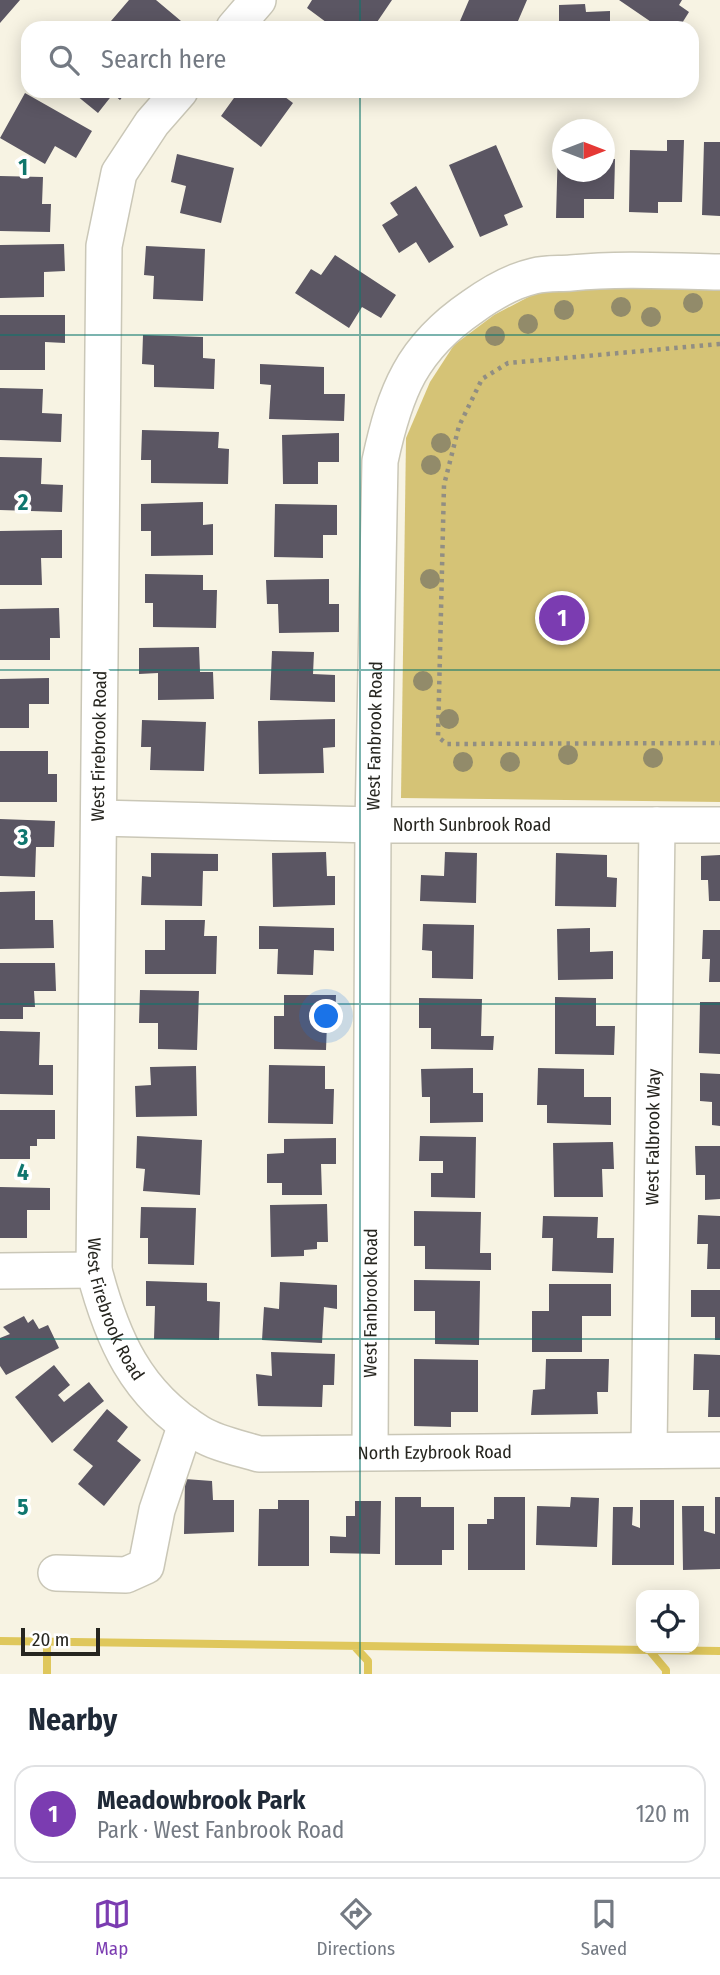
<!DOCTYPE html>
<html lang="en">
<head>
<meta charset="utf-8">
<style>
  body { margin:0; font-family:"Fira Sans Condensed",sans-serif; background:#f2f2f3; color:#1f2937 }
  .controls { position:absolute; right:21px; bottom:21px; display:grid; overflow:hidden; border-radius:14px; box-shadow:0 4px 18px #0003 }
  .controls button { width:63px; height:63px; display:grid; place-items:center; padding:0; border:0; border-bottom:2px solid #e0e1e3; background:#fff; color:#1f2937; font:35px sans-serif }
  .compass { position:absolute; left:552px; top:119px; width:63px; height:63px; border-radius:50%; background:#fff; box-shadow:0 4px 18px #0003; rotate:90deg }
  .scale { position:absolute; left:21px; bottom:18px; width:79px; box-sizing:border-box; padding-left:7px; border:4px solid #26251f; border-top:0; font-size:19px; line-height:24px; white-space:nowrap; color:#26251f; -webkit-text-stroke:5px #fff; paint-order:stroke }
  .you { position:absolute; left:327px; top:1017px; width:24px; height:24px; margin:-18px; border:5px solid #fff; border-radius:50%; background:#1a73e8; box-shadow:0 0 0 10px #1a73e833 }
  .badge { display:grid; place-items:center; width:46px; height:46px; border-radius:50%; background:#7b3cb1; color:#fff; font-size:23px; font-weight:700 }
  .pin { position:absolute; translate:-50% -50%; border:4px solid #fff; box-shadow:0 2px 7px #0006 }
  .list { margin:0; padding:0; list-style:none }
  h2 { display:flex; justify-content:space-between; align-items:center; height:91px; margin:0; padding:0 28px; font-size:30px }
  h2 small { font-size:23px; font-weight:400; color:#747a83 }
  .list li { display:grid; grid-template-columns:46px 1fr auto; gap:21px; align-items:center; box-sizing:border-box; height:98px; margin:0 14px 14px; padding:0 14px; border:2px solid #e0e1e3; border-radius:21px }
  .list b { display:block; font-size:26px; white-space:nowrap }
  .list p { margin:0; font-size:23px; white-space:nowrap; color:#747a83 }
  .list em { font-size:23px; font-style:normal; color:#747a83 }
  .icon { flex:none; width:38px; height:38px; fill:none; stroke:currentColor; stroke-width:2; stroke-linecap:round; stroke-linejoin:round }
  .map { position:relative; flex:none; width:720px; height:1674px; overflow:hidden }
  .search { position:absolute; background:#fff; box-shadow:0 4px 18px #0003; left:21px; right:21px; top:21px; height:77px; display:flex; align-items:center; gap:18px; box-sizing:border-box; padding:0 24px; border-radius:21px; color:#747a83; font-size:26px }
  .sheet { height:203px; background:#fff }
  nav { display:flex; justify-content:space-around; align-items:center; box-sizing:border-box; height:98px; border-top:2px solid #e0e1e3; background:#fff; font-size:19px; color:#747a83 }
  nav a { display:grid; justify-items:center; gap:4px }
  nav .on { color:#7b3cb1 }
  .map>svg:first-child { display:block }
  .green { fill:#d5c376 }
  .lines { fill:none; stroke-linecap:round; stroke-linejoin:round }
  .stream { stroke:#dfc75c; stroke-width:8 }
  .building { fill:#5b5663 }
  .minor-casing { stroke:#cac7b7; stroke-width:38 }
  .path { stroke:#918e83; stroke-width:4.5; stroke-dasharray:3.5 5; stroke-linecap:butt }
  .minor { stroke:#fff; stroke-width:35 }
  .tree { fill:#928b6a }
  .grid { fill:none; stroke:#0f766e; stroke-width:2; stroke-opacity:0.55 }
  .labels { text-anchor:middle; stroke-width:7; stroke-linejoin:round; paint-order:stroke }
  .street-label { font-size:18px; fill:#26251f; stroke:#fff }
  .grid-label { font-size:23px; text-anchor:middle; font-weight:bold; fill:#0f766e; stroke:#fff; stroke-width:7; stroke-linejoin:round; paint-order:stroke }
</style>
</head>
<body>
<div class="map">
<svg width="720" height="1674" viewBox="0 0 720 1674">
  <rect width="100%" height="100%" fill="#f7f3e3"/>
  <path class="green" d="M585,285l135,2v515l-319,-4 5,-360 24,-56 24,-37 40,-30 42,-22z"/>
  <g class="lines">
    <path class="stream" d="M0,1641l720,10
      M47,1642v32
      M356,1648l12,13v13
      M650,1651l16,19v4"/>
  </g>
  <path class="building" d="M0,0h20l-20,23z
    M129,0h27l25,21 -6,7h-70z
    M312,0h80l-19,28h-39l-27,-20z
    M469,0h58l-12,28h-58z
    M619,0h63l-3,5 10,7 -10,16h-19z
    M585,4l1,8 24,-1v17h-51v-23z
    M296,21l9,7h-15z
    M71,91h56l-7,9 -7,-6 -15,19z
    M239,91h38l16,12 -32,44 -40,-31z
    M301,91h15l-6,7z
    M25,93l67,38 -16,27 -21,-12 -10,18 -45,-26z
    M667,140h17l-2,62h-24v11l-29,-1 1,-62 37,1z
    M704,142h16v74l-18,-1z
    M496,145l27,62 -19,8 4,10 -28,12 -31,-72z
    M558,145h4v27h42v-13h11l-1,40h-30v19h-28z
    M177,154l57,14 -13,55 -41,-10 6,-27 -15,-4z
    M0,176l43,1 -1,27h9l-1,28 -50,-1z
    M416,186l38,61 -25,16 -13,-21 -17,11 -17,-28 16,-10 -8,-12z
    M64,244l1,27 -21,1v25l-44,1v-53z
    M146,246l59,3 -2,52 -50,-2 1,-23 -10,-1z
    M335,255l61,40 -15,23 -19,-11 -13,21 -54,-35 16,-24 10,6z
    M0,315h65v28l-20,-1v28h-45z
    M143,335l60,2v21l12,1 -1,30 -60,-2v-22l-12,-1z
    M260,364l64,3v27h21l-1,27 -75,-2 2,-34 -11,-1z
    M0,388l43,1 -1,24 20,1 -1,28 -61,-2z
    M142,430l77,2 -1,16 11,1 -1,35 -77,-1v-23h-10z
    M339,433v29h-21v22h-35l-1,-49z
    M0,457l42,1 -1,26 22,1 -1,27 -62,-2z
    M203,502v23l10,-1v31l-62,1v-25h-10v-27z
    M275,504l62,1v30h-14v23l-49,-1z
    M62,530v28h-21l1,27h-42v-54z
    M145,574l58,1v15h14l-1,38 -63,-1v-24h-8z
    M329,579v25h10v28l-60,1 -1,-29h-11l-1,-24z
    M59,608l1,30h-10v22h-50v-51z
    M199,647l1,25h13l1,27 -56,1v-27l-19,1v-26z
    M272,651l42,1 -1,22 22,1v27l-65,-2z
    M49,678v26h-20v24h-29v-49z
    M335,719v28l-12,1 1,25 -65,1 -1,-53z
    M142,720l64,2 -2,49 -54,-1 1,-23h-10z
    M0,751h48v23h9v28h-57z
    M0,819l55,2 -1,26h-18l-1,30 -35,-1z
    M326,852l1,24h8v29l-62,2 -1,-54z
    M445,852l32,1 -1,50 -56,-2 1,-26 23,1z
    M151,853l67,1v17h-15l-1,35 -61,-1 1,-29 9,1z
    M556,853l51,2v22l10,1 -1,29 -61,-1z
    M720,855v46h-11l-1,-21h-7v-24z
    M35,891v29h18l1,28 -54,1v-57z
    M165,920h40l-1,16h13l-1,38h-71v-24h20z
    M423,924l51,1 -1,54 -41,-1v-27l-10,-1z
    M259,926l75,2v23l-20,-1 -1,25 -36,-1 1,-25h-19z
    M590,928v24l23,-1v28l-55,1 -1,-51z
    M703,930h17v52h-11l1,-23h-8z
    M0,963h55l1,28h-22l1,16h-12v12h-23z
    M140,990l59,1 -2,59 -39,-1v-26h-19z
    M284,995h52l-1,28h-8l-1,27 -52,-1v-33h10z
    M555,997l41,1v28h19l-1,29 -59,-1z
    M419,998l63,1 -1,37h13l-1,14 -62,-1v-21h-12z
    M700,1002h20v52l-21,-1z
    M0,1031l40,1 -1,33h14v30l-53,-1z
    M269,1065l56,1v23h9l-1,35 -65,-1z
    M196,1066l1,50 -61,1 -1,-31 16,-1 -1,-18z
    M473,1068v25h10v29l-53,1v-26h-8l-1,-28z
    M538,1068l46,1v28h27v28l-64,-2v-18h-10z
    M700,1073l20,1v52l-8,-1v-23l-12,-1z
    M0,1110h55v29h-18v7h-7v13h-30z
    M137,1136l65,4 -2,55 -57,-4 2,-22 -9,-1z
    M420,1136l56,1 -1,61 -44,-1v-24h12v-12h-24z
    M336,1138v26h-15l1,31h-40v-12h-15v-29l17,-1v-14z
    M613,1142l1,27h-12l1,28h-49l-1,-54z
    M695,1146h25v53l-15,1v-25h-9z
    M0,1187l50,1v22h-23v28h-27z
    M327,1204l1,38h-11v7l-13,1v6l-33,1 -1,-52z
    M141,1207l55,1 -2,57 -46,-1v-26h-8z
    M414,1211l67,1 -1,41h11v17l-66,-1v-23h-11z
    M698,1215l22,1v53h-13l1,-25h-11z
    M543,1216l55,1 -1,21h17l-1,35 -61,-2 1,-33h-11z
    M414,1280l66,1 -1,64 -44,-1v-33h-21z
    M146,1281l61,2v18l13,1 -1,38 -65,-1 1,-33h-9z
    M280,1282l57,3v24l-13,-2 -2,36 -60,-3 2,-33 15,2z
    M549,1284h62v32h-29v36h-50v-41h17z
    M691,1290h29v50h-5v-23h-24z
    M24,1316l4,7 5,-4 6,10 9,-4 11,23 -53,27 -6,-9v-28l10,-4 -7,-7z
    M271,1352l64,2 -1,31h-11l-1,22 -64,-1 -2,-32 16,2z
    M694,1354l26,1v62h-12l1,-27h-16z
    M414,1359l64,1v52h-27v15l-37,-1z
    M546,1359h63l-1,33h-11l1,22 -67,1 2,-25 12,-1z
    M54,1365l16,20 -12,10 6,7 25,-20 15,19 -52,42 -37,-46z
    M107,1409l21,18 -11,14 24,19 -37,46 -26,-22 15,-18 -20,-16z
    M185,1479l27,2 1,19h21v32l-50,2z
    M395,1497h26v10h33v43h-12v15h-47z
    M494,1497h31v73h-57v-46h19v-5h7z
    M571,1497l28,1 -2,49 -61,-2 1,-39 33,1z
    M715,1497h5v72l-37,1 -1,-64h22v25l11,3z
    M278,1500h31v66h-51l1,-57h19z
    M640,1500h34v65h-62l1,-58h20l-1,18 8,3z
    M355,1501h26l-1,53 -50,-1v-17l16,1v-21h9z"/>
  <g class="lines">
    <defs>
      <g id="minor">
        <path d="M234,28l24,-28"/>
        <path id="s1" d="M180,91l-28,32 -33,50 -15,73 -10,1024c18,69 42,124 105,163 18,11 40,15 60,21l461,-4"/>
        <path id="s2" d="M99,818l274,7h347"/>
        <path d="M0,1271l94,-1"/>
        <path id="s3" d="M649,1450l8,-625"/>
        <path id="s4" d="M370,1452l3,-627 7,-364c15,-70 32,-113 92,-154 18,-13 40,-26 62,-31 12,-3 25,-2 37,-3 50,-5 99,-2 149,-1"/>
        <path d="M56,1573l70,2 20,-9 11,-56 29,-86"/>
      </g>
    </defs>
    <use href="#minor" class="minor-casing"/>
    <path class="path" d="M720,344l-212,19 -26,16 -23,47 -15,59 -6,252 9,7 273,-1"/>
    <use href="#minor" class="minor"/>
  </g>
  <g class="tree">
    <circle cx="693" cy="303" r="10"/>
    <circle cx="621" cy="307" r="10"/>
    <circle cx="564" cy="310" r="10"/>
    <circle cx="651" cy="317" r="10"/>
    <circle cx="528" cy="324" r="10"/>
    <circle cx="495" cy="336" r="10"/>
    <circle cx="441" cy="443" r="10"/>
    <circle cx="431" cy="465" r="10"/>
    <circle cx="430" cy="579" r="10"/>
    <circle cx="423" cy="681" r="10"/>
    <circle cx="449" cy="719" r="10"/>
    <circle cx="568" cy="755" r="10"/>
    <circle cx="653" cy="758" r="10"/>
    <circle cx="463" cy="762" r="10"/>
    <circle cx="510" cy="762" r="10"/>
  </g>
  <path class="grid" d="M360,0v28M360,91v1583M0,335h720M0,670h720M0,1004h720M0,1339h720"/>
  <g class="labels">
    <g class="street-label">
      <text dy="6" stroke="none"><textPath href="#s4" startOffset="716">West Fanbrook Road</textPath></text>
      <text transform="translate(99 746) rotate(-89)" y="6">West Firebrook Road</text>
      <text dy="6" stroke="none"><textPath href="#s2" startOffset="373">North Sunbrook Road</textPath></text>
      <text dy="6" stroke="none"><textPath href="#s3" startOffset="313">West Falbrook Way</textPath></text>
      <text dy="6" stroke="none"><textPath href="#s4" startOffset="149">West Fanbrook Road</textPath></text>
      <text dy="6" stroke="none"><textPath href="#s1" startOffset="1244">West Firebrook Road</textPath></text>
      <text dy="6" stroke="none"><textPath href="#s1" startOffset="1640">North Ezybrook Road</textPath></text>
    </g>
  </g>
  <g class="grid-label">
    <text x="23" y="175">1</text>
    <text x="23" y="510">2</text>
    <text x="23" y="845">3</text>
    <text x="23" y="1180">4</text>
    <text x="23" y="1515">5</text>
  </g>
</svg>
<div class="controls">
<button><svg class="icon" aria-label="locate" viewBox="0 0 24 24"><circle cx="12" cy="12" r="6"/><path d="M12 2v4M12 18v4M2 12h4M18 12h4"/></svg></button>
</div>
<svg class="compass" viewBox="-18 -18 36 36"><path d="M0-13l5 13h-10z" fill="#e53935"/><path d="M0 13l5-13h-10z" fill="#747a83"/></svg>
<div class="scale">20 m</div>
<div class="you"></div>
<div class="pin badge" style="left:562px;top:618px">1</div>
<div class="search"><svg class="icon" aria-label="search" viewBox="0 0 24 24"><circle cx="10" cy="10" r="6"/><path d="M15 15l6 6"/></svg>Search here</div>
</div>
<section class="sheet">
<h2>Nearby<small></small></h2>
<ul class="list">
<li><span class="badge">1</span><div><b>Meadowbrook Park</b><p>Park · West Fanbrook Road</p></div><em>120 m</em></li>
</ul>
</section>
<nav>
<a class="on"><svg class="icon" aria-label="map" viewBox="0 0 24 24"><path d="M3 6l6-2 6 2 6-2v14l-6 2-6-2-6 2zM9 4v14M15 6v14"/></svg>Map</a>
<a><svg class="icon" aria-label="directions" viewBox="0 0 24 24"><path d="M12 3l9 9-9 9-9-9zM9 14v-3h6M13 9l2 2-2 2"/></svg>Directions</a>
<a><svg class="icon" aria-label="saved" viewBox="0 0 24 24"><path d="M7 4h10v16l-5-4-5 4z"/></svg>Saved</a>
</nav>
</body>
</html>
